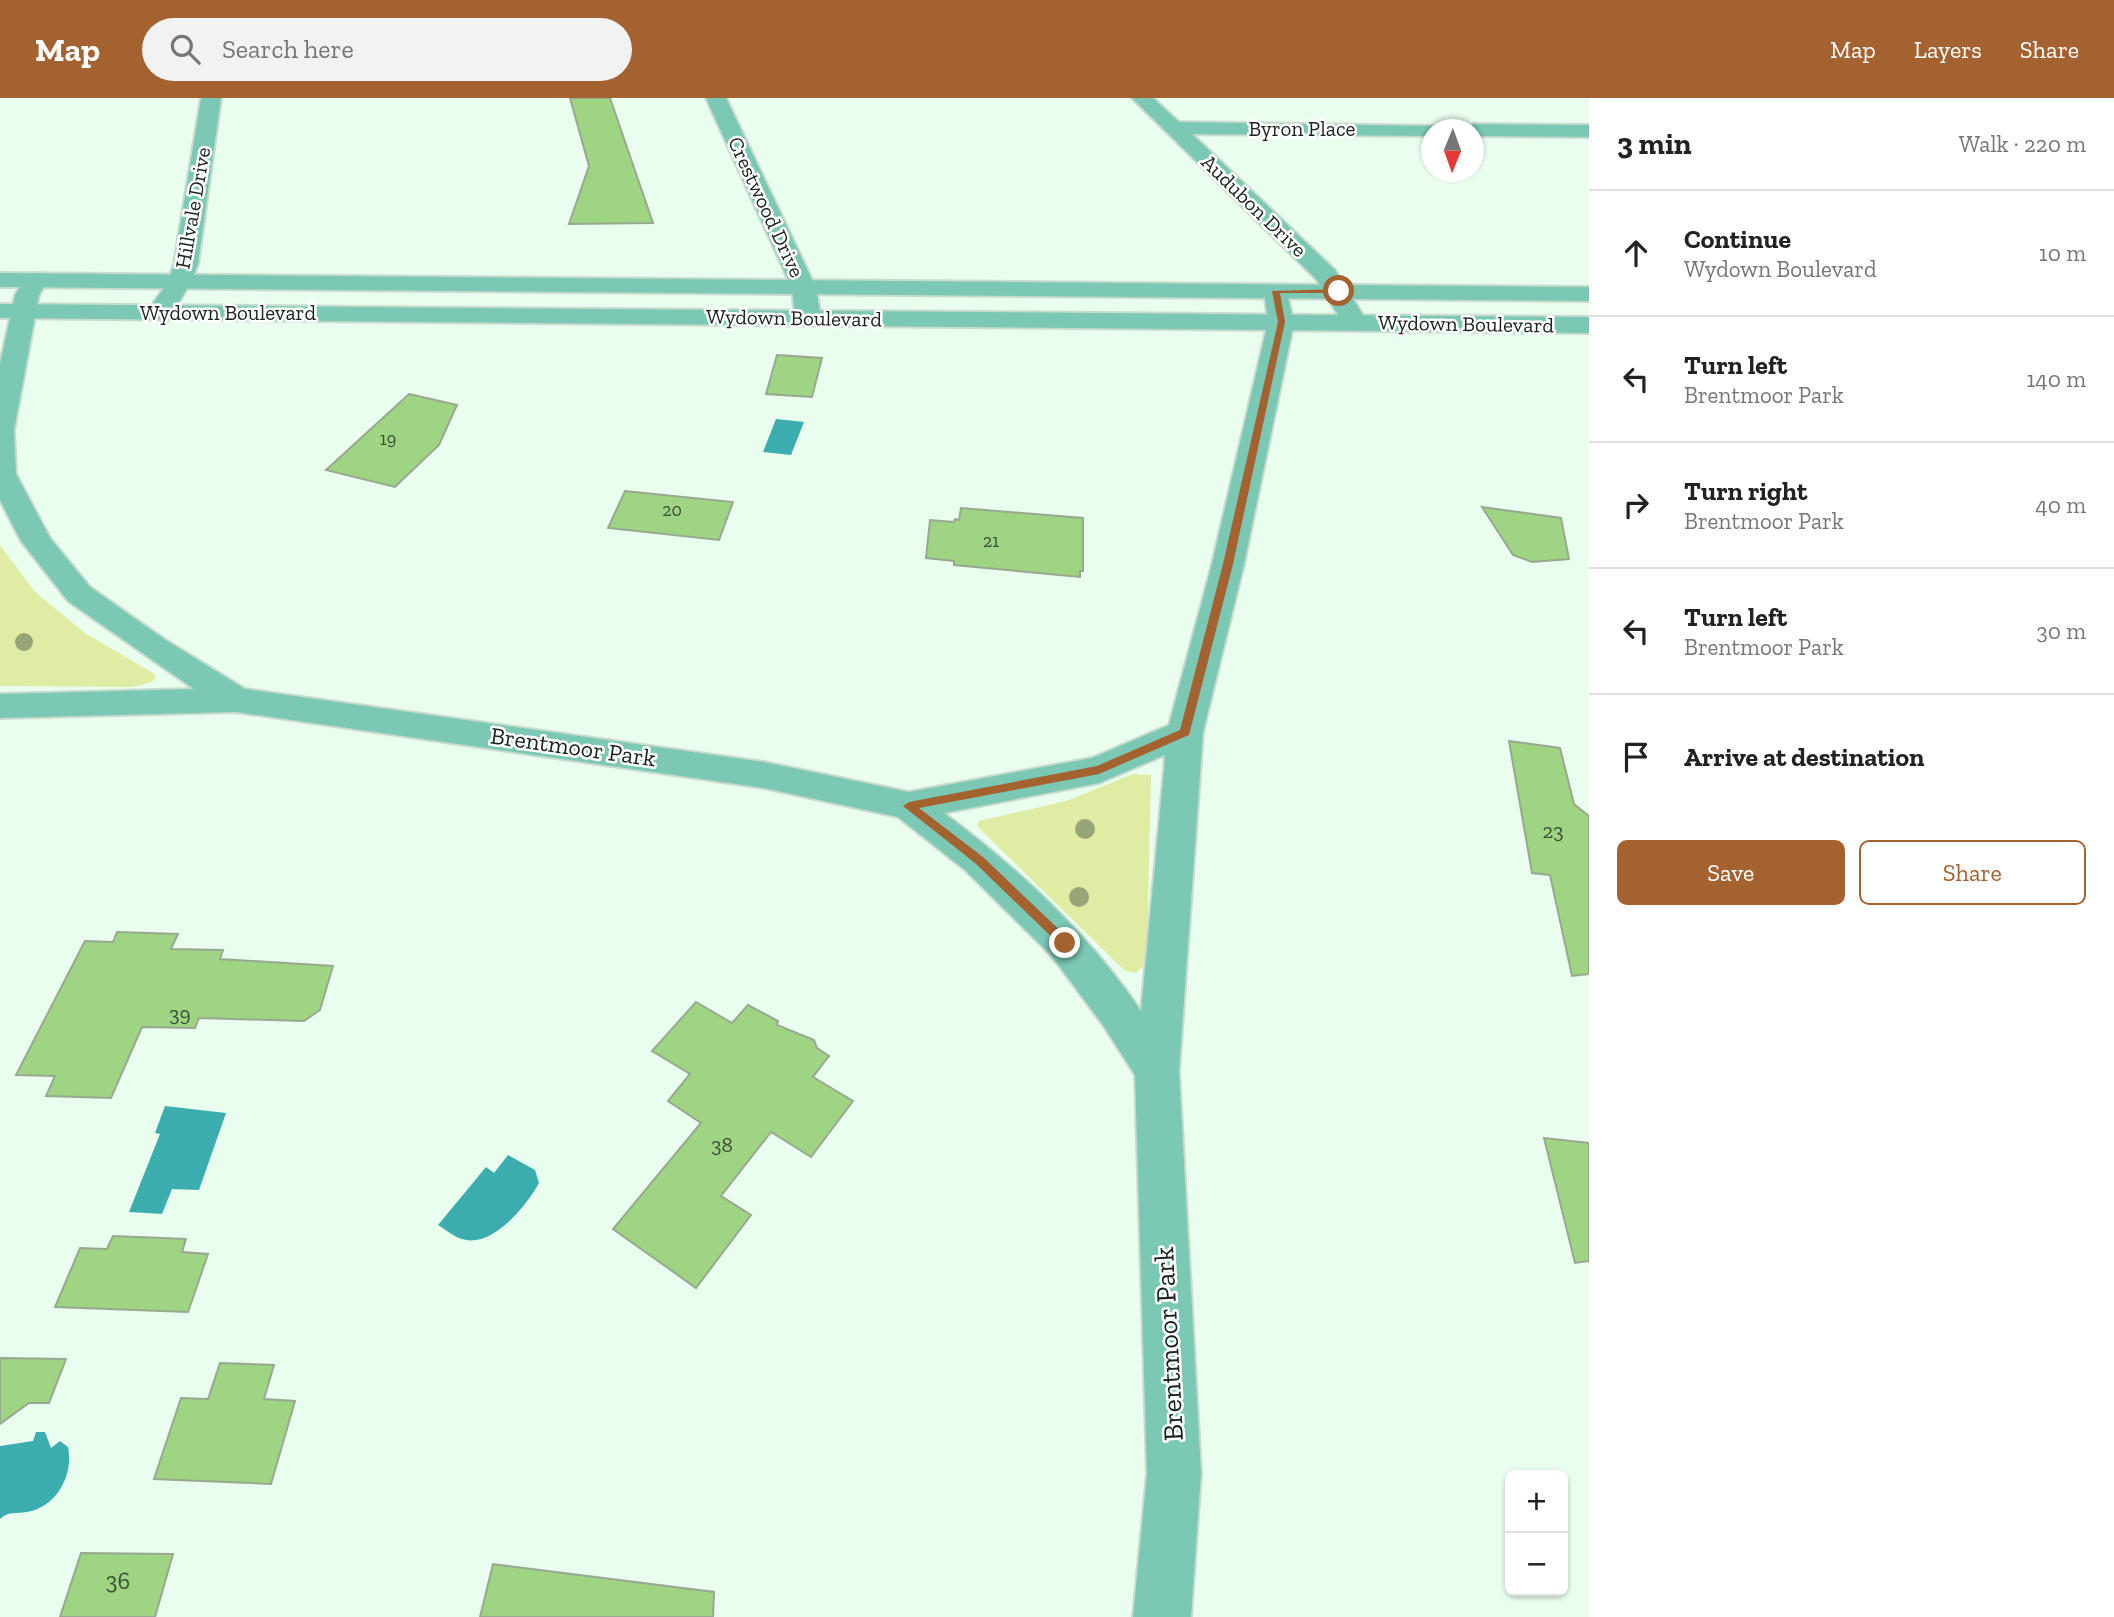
<!DOCTYPE html>
<html lang="en">
<head>
<meta charset="utf-8">
<style>
  body { margin:0; font-family:"Zilla Slab",serif; background:#f2f2f2; color:#222 }
  .controls { position:absolute; right:21px; bottom:21px; display:grid; overflow:hidden; border-radius:10px; box-shadow:0 2px 5px #0004 }
  .controls button { width:63px; height:63px; display:grid; place-items:center; padding:0; border:0; border-bottom:2px solid #e0e0e0; background:#fff; color:#222; font:35px sans-serif }
  .compass { position:absolute; left:1421px; top:21px; width:63px; height:63px; border-radius:50%; background:#fff; box-shadow:0 2px 5px #0004; rotate:181deg }
  .stop { position:absolute; width:21px; height:21px; margin:-16px; border:5px solid #a56231; border-radius:50%; background:#fff }
  .stop.end { background:#a56231; border-color:#fff; box-shadow:0 2px 7px #0008 }
  .list { margin:0; padding:0; list-style:none }
  h2 { display:flex; justify-content:space-between; align-items:center; height:91px; margin:0; padding:0 28px; font-size:30px }
  h2 small { font-size:23px; font-weight:400; color:#767676 }
  .list li { display:grid; grid-template-columns:46px 1fr auto; gap:21px; align-items:center; box-sizing:border-box; height:126px; padding:0 28px; border-top:2px solid #e0e0e0 }
  .list b { display:block; font-size:26px; white-space:nowrap }
  .list p { margin:0; font-size:23px; white-space:nowrap; color:#767676 }
  .list em { font-size:23px; font-style:normal; color:#767676 }
  .actions { display:flex; gap:14px; padding:21px 28px }
  .actions a { flex:1; padding:16px 0; border:2px solid #a56231; border-radius:10px; text-align:center; font-size:24px; color:#a56231 }
  .actions .main { background:#a56231; color:#fff }
  .icon { flex:none; width:38px; height:38px; fill:none; stroke:currentColor; stroke-width:2; stroke-linecap:round; stroke-linejoin:round }
  .map { position:relative; flex:none; width:1589px; height:1519px; overflow:hidden }
  header { display:flex; align-items:center; gap:42px; box-sizing:border-box; height:98px; padding:0 35px; background:#a56231; color:#fff }
  header strong { font-size:33px }
  nav { display:flex; gap:38px; margin-inline-start:auto; font-size:24px }
  .search { width:490px; height:63px; background:#f2f2f2; display:flex; align-items:center; gap:18px; box-sizing:border-box; padding:0 24px; border-radius:38px; color:#767676; font-size:26px }
  main { display:flex }
  aside { flex:1; background:#fff }
  .map>svg:first-child { display:block }
  .green { fill:#e0eba3 }
  .water { fill:#3cadae }
  .building { fill:#9ed482; stroke:#98a891; stroke-width:2 }
  .lines { fill:none; stroke-linecap:round; stroke-linejoin:round }
  .minor-casing { stroke:#c8dbcd; stroke-width:4 }
  .tertiary-casing { stroke:#c8dbcd; stroke-width:4 }
  .minor { fill:#7bc9b5; fill-rule:evenodd }
  .tertiary { fill:#7bc9b5; fill-rule:evenodd }
  .tree { fill:#98a578 }
  .route { fill:#a56231 }
  .labels { text-anchor:middle; stroke-width:5; stroke-linejoin:round; paint-order:stroke }
  .far-number-label { font-size:18px; fill:#3a4f36 }
  .far-street-label { font-size:21px; fill:#19231c; stroke:#fff }
  .number-label { font-size:21px; fill:#3a4f36 }
  .street-label { font-size:24px; fill:#19231c; stroke:#fff }
  .near-number-label { font-size:24px; fill:#3a4f36 }
  .near-street-label { font-size:28px; fill:#19231c; stroke:#fff }
</style>
</head>
<body>
<header>
<strong>Map</strong>
<div class="search"><svg class="icon" aria-label="search" viewBox="0 0 24 24"><circle cx="10" cy="10" r="6"/><path d="M15 15l6 6"/></svg>Search here</div>
<nav><a>Map</a><a>Layers</a><a>Share</a></nav>
</header>
<main>
<div class="map">
<svg width="1589" height="1519" viewBox="0 0 1589 1519">
  <rect width="100%" height="100%" fill="#e9feef"/>
  <path class="green" d="M0,447l35,47 50,41 68,40 3,5 -4,4 -19,5 -133,-1z
    M1133,676l18,1 -4,170 -2,19 -9,9 -11,-2 -148,-145 2,-5 87,-20z"/>
  <path class="water" d="M776,321l28,3 -13,33 -28,-3z
    M165,1008l61,7 -27,77 -27,-1 -10,25 -33,-2 31,-78 -5,-1z
    M508,1057l27,15 4,13c-12,22 -47,66 -77,56 -8,-2 -17,-10 -24,-14l48,-58 8,6z
    M36,1334h9l6,16 9,-7 8,6c6,27 -11,60 -41,65 -10,2 -19,-1 -27,7v-73l33,-5z"/>
  <path class="building" d="M570,0h40l43,125 -84,1 20,-58z
    M777,257l45,3 -10,39 -46,-3z
    M409,296l48,11 -18,40 -44,42 -69,-17z
    M625,393l108,11 -14,38 -111,-12z
    M1482,409l79,11 8,41 -37,3 -19,-7z
    M961,410l122,10v53h-3v6l-126,-12v-4l-28,-3 4,-38 24,2 1,-3 4,1z
    M1509,643l51,7 14,56 15,12v158l-17,2 -22,-101 -18,-2z
    M117,834l61,2 -7,15 52,1 -3,9 113,7 -13,44 -16,11 -105,-3 -4,10 -53,-1 -31,71 -65,-2 9,-20 -39,-1 69,-134 28,1z
    M696,904l36,21 16,-18 30,16 -1,4 37,15 3,8 12,8 -16,21 40,24 -42,56 -40,-25 -50,64 30,19 -55,73 -83,-59 88,-106 -33,-22 22,-27 -38,-23z
    M1544,1040l45,5v118l-14,2z
    M113,1138l73,3 -4,13 26,2 -20,58 -133,-5 25,-59 27,1z
    M0,1260l66,1 -17,44h-20l-29,21z
    M220,1265l54,2 -10,34 31,2 -24,83 -117,-5 27,-81 27,1z
    M81,1455l92,1 -18,63h-95z
    M493,1466l221,28 -1,25h-233z"/>
  <g class="lines">
    <defs>
      <path id="minor" d="M201,0h20l-23,166c-7,20 -17,36 -29,53h-18l-4,-5 21,-30 6,-18z
        M706,0h20l90,190 5,30 -4,5h-18l-4,-5 -3,-30z
        M1132,0h21l26,24 260,4 3,4h-10v6l-240,-2 143,136 33,53 -4,5h-18l-30,-49z
        M1474,26l115,1v12l-115,-1v-6h-10z
        M36,175l9,2 3,5 -9,15 -25,135 2,44 34,64 40,49 74,52 81,50 519,73 145,30 183,-34 77,-33 43,-161 56,-242 -4,-31 3,-5h18l9,36 -50,242 -41,168 -24,339 22,402 -10,144h-58l14,-144 -12,-398 -32,-50 -52,-70 -86,-85 -67,-53 -134,-29 -528,-76 -236,6v-24l194,-5 -126,-88 -47,-60 -21,-41v-136l15,-69 12,-20zM1165,657l-1,15 -23,241c-53,-78 -122,-142 -197,-198l155,-30z"/>
      <path id="tertiary" d="M0,175l1589,14v14l-1589,-14z
        M0,206l1589,13v16l-1589,-15z"/>
    </defs>
    <use href="#minor" class="minor-casing"/>
    <use href="#tertiary" class="tertiary-casing"/>
    <use href="#minor" class="minor"/>
    <use href="#tertiary" class="tertiary"/>
  </g>
  <g class="tree">
    <circle cx="24" cy="544" r="9"/>
    <circle cx="1085" cy="731" r="10"/>
    <circle cx="1079" cy="799" r="10"/>
  </g>
  <path class="route" d="M1339,191l2,4h-61l5,29 -52,242 -44,171 -90,39 -180,34 64,49 86,82v7h-8l-86,-83 -72,-57 6,-4 188,-36 83,-36 43,-166 55,-242 -6,-31z"/>
  <g class="labels">
    <g class="far-number-label">
      <text x="388" y="347">19</text>
      <text x="672" y="418">20</text>
      <text x="991" y="449">21</text>
    </g>
    <g class="far-street-label">
      <text x="1302" y="38">Byron Place</text>
      <text transform="translate(1254 108) rotate(44)" y="7">Audubon Drive</text>
      <text transform="translate(766 109) rotate(65)" y="7">Crestwood Drive</text>
      <text transform="translate(193 110) rotate(-80)" y="7">Hillvale Drive</text>
      <text x="228" y="222">Wydown Boulevard</text>
      <text transform="translate(794 220) rotate(1)" y="7">Wydown Boulevard</text>
      <text transform="translate(1466 226) rotate(1)" y="7">Wydown Boulevard</text>
    </g>
    <g class="number-label">
      <text x="1553" y="740">23</text>
      <text x="180" y="923">39</text>
      <text x="722" y="1054">38</text>
    </g>
    <g class="street-label">
      <text transform="translate(573 649) rotate(8)" y="8">Brentmoor Park</text>
    </g>
    <g class="near-number-label">
      <text x="118" y="1491">36</text>
    </g>
    <g class="near-street-label">
      <text transform="translate(1168 1246) rotate(-93)" y="10">Brentmoor Park</text>
    </g>
  </g>
</svg>
<div class="controls">
<button>+</button>
<button>−</button>
</div>
<svg class="compass" viewBox="-18 -18 36 36"><path d="M0-13l5 13h-10z" fill="#e53935"/><path d="M0 13l5-13h-10z" fill="#767676"/></svg>
<div class="stop" style="left:1339px;top:193px"></div>
<div class="stop end" style="left:1065px;top:845px"></div>
</div>
<aside>
<h2>3 min<small>Walk · 220 m</small></h2>
<ul class="list">
<li><svg class="icon" aria-label="ahead" viewBox="0 0 24 24"><path d="M12 20V5M6 11l6-6 6 6"/></svg><div><b>Continue</b><p>Wydown Boulevard</p></div><em>10 m</em></li>
<li><svg class="icon" aria-label="left" viewBox="0 0 24 24"><path d="M17 20v-9H6M10 6l-5 5 5 5"/></svg><div><b>Turn left</b><p>Brentmoor Park</p></div><em>140 m</em></li>
<li><svg class="icon" aria-label="right" viewBox="0 0 24 24"><path d="M7 20v-9h11M14 6l5 5-5 5"/></svg><div><b>Turn right</b><p>Brentmoor Park</p></div><em>40 m</em></li>
<li><svg class="icon" aria-label="left" viewBox="0 0 24 24"><path d="M17 20v-9H6M10 6l-5 5 5 5"/></svg><div><b>Turn left</b><p>Brentmoor Park</p></div><em>30 m</em></li>
<li><svg class="icon" aria-label="arrive" viewBox="0 0 24 24"><path d="M6 21V4h12l-3 4 3 4H6"/></svg><div><b>Arrive at destination</b></div></li>
</ul>
<div class="actions"><a class="main">Save</a><a>Share</a></div>
</aside>
</main>
</body>
</html>
